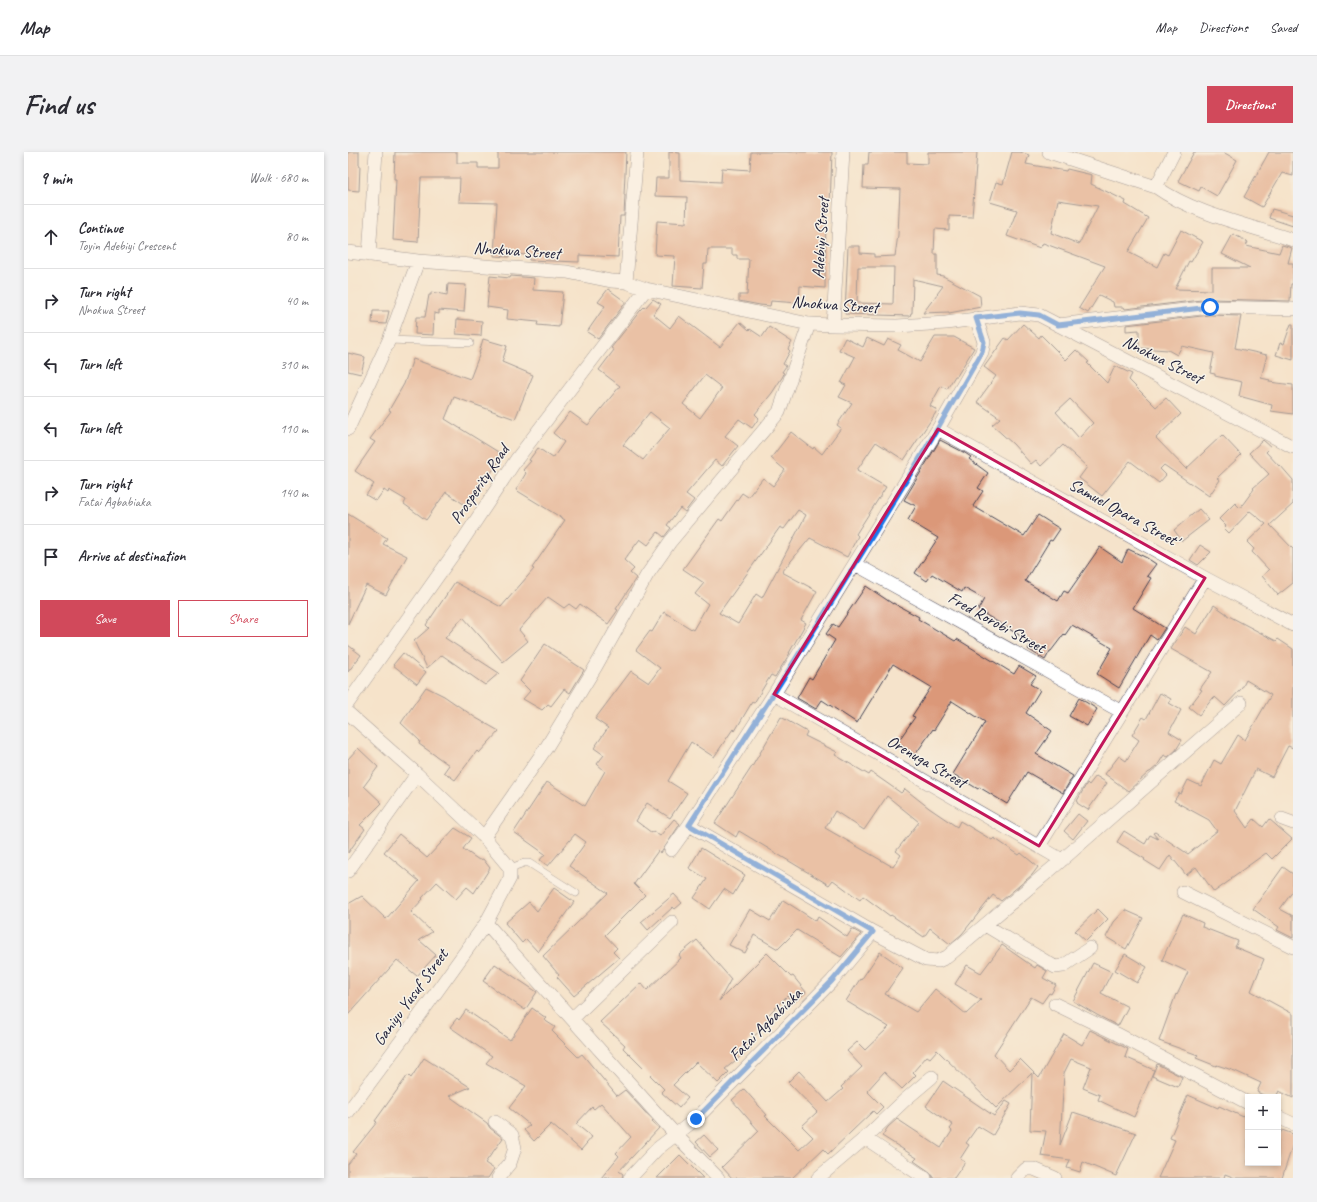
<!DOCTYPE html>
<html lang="en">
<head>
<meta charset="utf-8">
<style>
  body { margin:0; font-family:Caveat,sans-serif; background:#f2f2f3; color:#2b2b33 }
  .controls { position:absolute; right:12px; bottom:12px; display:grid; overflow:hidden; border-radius:0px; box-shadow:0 2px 6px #0003 }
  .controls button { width:36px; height:36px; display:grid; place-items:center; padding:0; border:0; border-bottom:1px solid #e1e1e2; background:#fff; color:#2b2b33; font:20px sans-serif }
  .stop { position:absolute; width:12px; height:12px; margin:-9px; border:3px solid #1a73e8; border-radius:50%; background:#fff }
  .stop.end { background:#1a73e8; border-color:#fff; box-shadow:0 1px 4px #0008 }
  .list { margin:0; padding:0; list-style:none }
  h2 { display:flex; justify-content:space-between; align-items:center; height:52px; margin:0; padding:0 16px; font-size:17px }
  h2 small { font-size:13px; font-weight:400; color:#7c7c81 }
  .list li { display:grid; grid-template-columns:26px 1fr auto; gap:12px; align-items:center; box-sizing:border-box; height:64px; padding:0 16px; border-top:1px solid #e1e1e2 }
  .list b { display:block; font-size:15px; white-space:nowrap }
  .list p { margin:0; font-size:13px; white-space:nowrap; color:#7c7c81 }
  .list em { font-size:13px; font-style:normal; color:#7c7c81 }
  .actions { display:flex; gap:8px; padding:12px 16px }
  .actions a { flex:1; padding:9px 0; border:1px solid #d1495b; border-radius:0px; text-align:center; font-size:14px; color:#d1495b }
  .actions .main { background:#d1495b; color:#fff }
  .icon { flex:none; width:22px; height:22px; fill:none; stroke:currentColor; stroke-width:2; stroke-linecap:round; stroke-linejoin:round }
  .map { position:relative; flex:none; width:945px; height:1026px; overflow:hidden; border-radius:0px }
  header { display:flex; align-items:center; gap:24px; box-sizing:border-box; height:56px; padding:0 20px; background:#fff; border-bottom:1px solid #e1e1e2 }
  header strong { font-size:19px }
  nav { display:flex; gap:22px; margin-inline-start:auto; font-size:14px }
  .intro { display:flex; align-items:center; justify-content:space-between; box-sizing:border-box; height:96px; padding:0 24px }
  h1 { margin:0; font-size:28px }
  .button { padding:10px 18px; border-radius:0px; background:#d1495b; color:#fff; font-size:14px; font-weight:700 }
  main { display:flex; gap:24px; padding:0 24px }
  aside { flex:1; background:#fff; border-radius:0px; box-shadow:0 2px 6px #0003 }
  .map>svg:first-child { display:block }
  .building { fill:#db9879; fill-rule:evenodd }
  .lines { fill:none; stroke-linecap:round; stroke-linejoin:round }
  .lane-casing { stroke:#423f51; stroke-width:8 }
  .street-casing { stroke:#423f51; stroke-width:14 }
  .lane { stroke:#fff; stroke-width:7 }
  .street { stroke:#fff; stroke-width:13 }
  .route { stroke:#1a73e8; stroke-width:5 }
  .marked { fill:none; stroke:#c2185b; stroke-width:3; stroke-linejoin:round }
  .labels { text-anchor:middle; stroke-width:3; stroke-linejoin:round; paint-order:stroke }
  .street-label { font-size:17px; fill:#22223b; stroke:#f7f3e8 }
</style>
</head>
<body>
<header>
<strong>Map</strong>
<nav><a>Map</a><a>Directions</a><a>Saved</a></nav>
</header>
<div class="intro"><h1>Find us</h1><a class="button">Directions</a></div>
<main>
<aside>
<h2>9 min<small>Walk · 680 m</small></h2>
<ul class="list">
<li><svg class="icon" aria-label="ahead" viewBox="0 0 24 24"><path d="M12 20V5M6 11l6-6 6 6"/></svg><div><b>Continue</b><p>Toyin Adebiyi Crescent</p></div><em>80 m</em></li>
<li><svg class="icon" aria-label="right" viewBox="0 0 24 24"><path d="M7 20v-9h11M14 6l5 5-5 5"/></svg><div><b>Turn right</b><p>Nnokwa Street</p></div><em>40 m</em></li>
<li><svg class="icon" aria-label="left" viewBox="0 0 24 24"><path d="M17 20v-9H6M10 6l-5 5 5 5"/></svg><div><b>Turn left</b></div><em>310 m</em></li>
<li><svg class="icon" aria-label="left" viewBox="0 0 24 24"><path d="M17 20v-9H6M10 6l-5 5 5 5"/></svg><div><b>Turn left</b></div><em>110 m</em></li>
<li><svg class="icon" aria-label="right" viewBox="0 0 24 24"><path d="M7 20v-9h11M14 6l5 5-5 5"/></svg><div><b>Turn right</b><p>Fatai Agbabiaka</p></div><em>140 m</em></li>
<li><svg class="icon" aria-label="arrive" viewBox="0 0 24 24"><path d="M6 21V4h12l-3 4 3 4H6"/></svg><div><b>Arrive at destination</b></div></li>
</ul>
<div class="actions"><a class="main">Save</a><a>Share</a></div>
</aside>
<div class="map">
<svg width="945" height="1026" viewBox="0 0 945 1026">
  <rect width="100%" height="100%" fill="#f7f3e8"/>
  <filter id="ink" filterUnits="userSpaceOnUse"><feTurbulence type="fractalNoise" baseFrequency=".025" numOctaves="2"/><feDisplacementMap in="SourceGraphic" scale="8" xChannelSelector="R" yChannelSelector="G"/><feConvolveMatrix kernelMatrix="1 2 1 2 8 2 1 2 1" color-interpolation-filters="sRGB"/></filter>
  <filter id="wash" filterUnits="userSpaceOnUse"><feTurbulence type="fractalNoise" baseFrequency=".012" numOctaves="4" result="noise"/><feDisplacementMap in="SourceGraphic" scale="16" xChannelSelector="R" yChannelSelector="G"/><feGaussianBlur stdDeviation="0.9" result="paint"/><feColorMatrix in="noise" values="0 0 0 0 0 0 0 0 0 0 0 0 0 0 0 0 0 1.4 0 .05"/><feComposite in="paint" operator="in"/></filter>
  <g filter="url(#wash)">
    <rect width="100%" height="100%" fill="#f5e3cb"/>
    <g id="blocks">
      <path class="building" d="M0,0h11v13h1l-1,26 -11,-1z
        M47,0h62v11h21v5h20v-16h128l-2,43h1l-1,21h-4l-2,41 -39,-2v7l-50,-2v-5l-19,-1 -1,3 -15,-1 3,-53 -38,-1 1,-24h-39l-3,64 -25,-2 3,-61h-2z
        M321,0l11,1v27l41,2 1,-14 28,2 1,-18h81l-2,54h-4l-1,82 -25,-2 -1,17 -28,-2 -1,5 -10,-1 -21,-4v-6h8l2,-36h-12v-4h-5v-6h-24l-1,15h-3l-2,24 -29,-2 2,-30 -20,-1 2,-34 29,2 1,-26 -32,-1 1,-18h13z
        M521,0h38v11l21,1v-12h49l-5,65 -23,-1v14l-14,-1 -1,25h3v21l6,1 37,20 1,11 -32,6v-1l-26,1 20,-27 -30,-7 -1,34h-1l-1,3 -65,-2 3,-68h12v7l14,1v3l21,-1 3,-21 2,-46 -37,-1 1,-23h4zM510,115h36l-1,37 -36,-1z
        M664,0h8l9,3 -3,9 40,7 1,-2 25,6 -1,9 35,17 -1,3 23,14 -20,34 29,15 7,-14 4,2 13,-25 22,12 -12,20 -2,-1 -14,28 37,1v-22h38l-28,-14 11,-20 15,8 -2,4 33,7 3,-8 10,3 -4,15h5v21h-2l-1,17 -80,-2 -85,10 -1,-2h-10l-1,-5 -14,-7 -11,18 -9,-5 26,-42 -62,-23 -3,5 -33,-12 10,-26 -27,-8 6,-20 7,2zM710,48l40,6 -19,38 -28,-11z
        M846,0h29l14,8 -20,36 -16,-9 -2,4 -21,-10z
        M921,0h24v24l-11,-3 -20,34 -18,-10z
        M924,57l21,6v11l-24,-8z
        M142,124l20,2 1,-2 23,2 -1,12 30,2 -4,35 -22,-2 1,-3 -31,-3 1,-9 -21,-3z
        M100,132l18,1 -2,27 -25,-2v4l-5,-1 -1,22 -18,-1 1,-17h9l4,-22h2v-3l16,3z
        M260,137l18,13 -28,37 -11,-7 18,-26 -7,-4z
        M305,147l8,5 -8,10 17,14 9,-12 41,31 20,-25 9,8 1,-1 12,8 7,-10 23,15 -4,7 2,2 -7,13 3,2 -4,6 2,1 -1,3 -11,17 -17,21 4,4 -7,10 -13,-9 -14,17 13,10 -16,20 -7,-6 -29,34 8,6 -9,12 -5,-4 -13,17 4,3 -7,9 -6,-5 -10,13 -8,-6 -16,21 10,9 -4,4 6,5 -20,31 2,1 -10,14 -28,-20 -4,5 -7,-5 -5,4 -16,-11 -29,33 9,11 -25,21 -40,-45 -18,21 54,35 -14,12 -43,-30 -15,13 -13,-27 15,-13 -3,-3 29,-43 46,25 33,-38 -2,-1 33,-48 -49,-30 10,-17 -3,-3 8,-9 -2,-1 9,-12 15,10 11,-16 -11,-9 17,-21 18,13 32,-39 -21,-16 15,-20 -3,-2 29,-37 4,-4 1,1zM357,223l17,13 -22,30 -17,-14zM302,260l20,16 -27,32 -20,-15z
        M25,159h16l-3,13 -14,-1z
        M862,163l31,1 -6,32 32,7 -6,23 9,2 -1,2 24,3v29l-22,-3 1,-6 -33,-9 3,-14 -27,-6v-2l-5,-1 4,-20 -32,-7 -5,9 -9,-5 -29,-2v-18l-13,1v-6z
        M109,167l25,2 -1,15 -25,-2z
        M675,172l16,14 2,-3 25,25 10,-10 13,12 -2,1 20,20 8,-17 17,8 -3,6 27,27 10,-9 15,16 -25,24 30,31 36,-34 19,20 -24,23 3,2 -11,16 -45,-31 -4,4 6,6 -7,8 -29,-22 -28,35 -23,-18 8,-11 -24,-22 -22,21 -5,-6 -5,4 -18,-20 -21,-19 8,-7 -23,-16 19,-26 -12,-9 21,-29 3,2zM722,247l23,24 -14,15 -23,-26z
        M943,172h2v36l-17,-5 4,-12 4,1z
        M587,185h19l20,11 -17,28h-2l-8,13 -6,-3 -11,20 7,4 -2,4 -31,46 -28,-18 -19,28 29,17 -30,47 2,2 -11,21 -37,-19 -28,34 35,19 -16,29 5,3 -17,30h1l-15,24 -4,-2 -17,28 -2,-1 -17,29 -2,-2 -19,28 -23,-15 -23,39 19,12 -17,25 -23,-15 -11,18 16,12 1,-2 7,5 14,-17 6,5 -19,29 -3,-2 -24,33 11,11 -40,40 12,13 -4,4 6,6 -45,38 -17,-19 2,-2 -16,-19 65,-63 -39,-27 17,-24 -11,-8 -27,32 -8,-6 5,-6 -31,-22 33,-50 38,24 20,-35 -8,-7 7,-9 -10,-7 14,-20 -13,-9 36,-48 18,12 11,-15 -24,-18 14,-19 2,1 12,-20 29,18 15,-26 -13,-10 9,-11 -21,-14 36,-50 3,2 20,-28 6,4 15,-19 10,8 12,-16 -14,-12 20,-26 22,17 1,-2 8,7 19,-26 -4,-3 15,-22 -13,-6 7,-12 -5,-2 14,-26 -16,-7 6,-12 18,9 4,-9 17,8 4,-7 13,6 -3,5 22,12zM450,358l8,5 -44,83 -6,-4 -18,30 -19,-11 61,-86 4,2z
        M135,187l24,7 -5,16 31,13 -18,44 -61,-22 -9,22 58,36 -35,52 -22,-15 -20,28 -22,-16 2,-4 -17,-10 -1,3 -4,-3 -8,11 -10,-6 8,-11 -19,-13 20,-29 -5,-3 21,-28 -2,-1 15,-26 9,-25 57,20 10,-26h-1z
        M0,201l17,4 -4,17 -13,-3z
        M592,288l25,13 6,4 -2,2 19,14 -10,15 5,3 -10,15 51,30 14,-21 22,14 -8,12 -2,-1 -25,41 33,20 6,-10 4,2 32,-46 22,15 6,-13 19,9 9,6 -9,12 4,2 -18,30 32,20 -8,12 -7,-5 -31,53 -22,-14 15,-26 -40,-23 -7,10 -1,-1 -13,17h-1l-5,9 -17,-11 4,-6 -54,-33 6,-11 -20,-11 -2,4 -30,-18 -5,7 -12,-8 23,-35 -30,-18 8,-14 -12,-6z
        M915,288l8,7 -5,5 13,14 1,-1 13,15v24l-23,21 23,24v34l-15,12 -16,-19 7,-6 -17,-18 2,-3 -7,-7 19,-18 -16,-13 -21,22 -5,-5 2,-2 -7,-7 16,-16 5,5 14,-19 -1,-1 16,-14 -20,-21z
        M851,357l10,11 -27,21 -8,-11z
        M0,362l39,24 -4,6 24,12 -21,39 -20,-10 -18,39z
        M852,393l11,7 -13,13 -8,-5z
        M518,434l27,18v-1l26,14 -1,2 37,22 2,-2 57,35 5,-8 17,10 -6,8 10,6 -14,23 26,18 -16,23 37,22 -10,17 -36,-21 -20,32 -28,-17 -1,2 -25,-15 32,-52 -33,-21 -18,29 -1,-1 -18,26 -18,-12 18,-26 -3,-1 19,-29 -38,-23 -36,59 -35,-23 -6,9 -19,-11 12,-21 3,2 23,-39 -9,-6 7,-10 5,3z
        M866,453l13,9v1l49,26 2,-2 15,10v99l-5,-2 -16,31 -16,-8 -21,42 12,17 7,-9 9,8 6,-8 23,20 -20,20 -6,-6 -35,25 1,1 -18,13 -18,-25 -10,8 -16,-20 -10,15 -16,-10 1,-1 -28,-17 7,-11 21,13 5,-9 8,4 -5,-6 2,-1 33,22 29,-23 -8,-11 -35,-19 5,-8 2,1 7,-14 13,6 13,-26 7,4 17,-29 7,5 26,-45 -25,-15 -4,8 -17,18 -10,-9 -1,2 -1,-1 -14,17 -10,-8 13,-17 -2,-1 12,-17 -41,-23 14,-22 11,7z
        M197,492l39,26 -14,23 -6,-4 -13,17 -3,-2 -6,6 -19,-11 7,-8 -10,-10z
        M0,493l13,10 -13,17z
        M55,501l23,19 -9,12 -24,-19z
        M78,535l18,9 32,22 23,13 -20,22 -2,-2 -22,29 -11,-8 5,-7 -30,-21 1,-3 -19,-18z
        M812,541l11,6 -2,4 12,7 -12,22 13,8 -6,10 -8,7 -4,-2 -7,11 -7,6h-1l-21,19 -23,-17 14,-18 7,5 13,-21 -7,-5 11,-18 3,2z
        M731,546l18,11 -10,17 -18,-10z
        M433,565l26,15 -2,4 32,16 -2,3 34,20 2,-3 30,21 4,-4 24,19 28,19 3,-6 32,19 2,-2 25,17 2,-2 17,14 -6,8 -31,26 -8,-6 -31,39 -12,10 -20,-16 -6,9 -33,-22 -1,1 -27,-20 -3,4 -27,-20 -4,5 -90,-54 -3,6 -21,-14 38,-58zM539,644l32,26 -23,29 5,4 -8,12 -68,-39 10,-17 29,19z
        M10,596l20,19 -14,19 18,17 -22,22 5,4 -17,24v-94z
        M748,624l11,7 -19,27 -11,-7 1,-2h-1l10,-18 2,2z
        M730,662l9,7 -14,18 -9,-8z
        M107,676l16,10 -8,11 16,11 4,-1 7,9 -16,25 -7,-6 -11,12 -19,-17 -15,16 1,1 -12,13 21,20 -13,8 17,15 -19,21 -20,-16 -49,55v-111l14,-8 24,23 33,-38 -35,-29 15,-18 28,24z
        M353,696l44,27 -12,20 -9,-6 -14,20 -16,-11 13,-19 -18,-11z
        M935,715l10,7v17l-13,18 13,7v22l-16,-8 2,-3 -26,-18z
        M206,736l20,14 -36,50 -12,-13 -4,4 -17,-20 24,-21 8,9z
        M326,742l8,9 -7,6 -2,-2 -25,23 -7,-8z
        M435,748l33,21 2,-4 29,20 5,-8 9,5 -20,23 -44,-27 -19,19 -24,-14 -9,18 -16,-8 21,-36 20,12z
        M750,757l10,10 -22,22 -11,-10z
        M777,758l18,8 -17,31 -20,-12 8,-15z
        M835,762l20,9 -1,4 36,14 -3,6 29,12 -13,32 42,23v84l-14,-7 -3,6h-9l-10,-5 4,-9 -26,-12 -18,-6 -1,1 -20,-8 2,-3 -39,-14 17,-47 1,1 11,-23 -26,-12z
        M349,788l34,39 -12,22 48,-48 24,24 2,-1 13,16 -13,11 -6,-7 -20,20 4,4 -24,23 4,5 -26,21 4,3 -11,11 -22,-21 -23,23 15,13 -9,10 -18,-16 3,-3 -41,-41 2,-3 -25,-23 41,-39 6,7 34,-32 -2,-3z
        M654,793l33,23 2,-3 10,6 -4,7 13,7 -5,9 -2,-1 -7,10 -11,-6 -37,57 15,16 11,-11 19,19 25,-44 18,11 8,-15 38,19 -3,8 29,13 -20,47 -36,-17 2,-5 -17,-7 8,-21 -20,-8 -7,14 -4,72 13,-33 63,21 -20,43 -33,-14 -3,10 -13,-4 3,-8 -29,-4 5,-25 -16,-1 2,-57 -36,35 -59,-58 -7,8 -3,-2 -14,16 3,3 -14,14 -18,-17 -17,19 16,16 -7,7 -3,-3 -45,43 -5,-5 -31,29h-60l-10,-11 37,-36 -27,-31 12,-11 23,26 -2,1 34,34 14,-13 -11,-11 15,-14 -29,-30 11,-11 29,31 15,-13 -2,-2 21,-20 -15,-16 10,-9 8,8 24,-23 -43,-26 14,-22 1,1 19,-28 23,16 -18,26 31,18 19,-23 31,25 15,-14 -26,-16 12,-19 14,8z
        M777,802l22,13 -10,16 -22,-13z
        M745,811l19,9 -11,21 27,14 -10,19 -21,-11 -24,-14z
        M147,812l42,28 -12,18 -42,-29z
        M184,856l14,10 -2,2 11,7 -3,4 26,26 4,-3 35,42 8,-6 28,31 -1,1 7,6 -40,43 4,3 -1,4h-21l18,-22 -3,-3 15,-16 -30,-34 -7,6 -2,-2 -16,17 16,13 -11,13 -30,-26 -17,17 -10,-11 6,-5 -21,-17 17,-22 -40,-23 6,-7 -42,-29 7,-9 2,2 7,-10 44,30z
        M76,906l46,29 -21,9 38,27 3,5 13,10 -18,25 9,6 -6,9h-140v-14l8,-10 -3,-2 24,-30 -2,-1 33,-46 3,3z
        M809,912l25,13 -4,10 -26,-11z
        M595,929l51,35 12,-15 5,3 -18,31 -15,-9 -12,17 3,2 -9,14 5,3 -11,16h-21l-3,-6 -16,-11 3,-3 -35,-22 6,-9 9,-8 44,29 11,-17 -2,-2 3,-4 -27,-19z
        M840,943l30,13 1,-2 29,13v44h30v-30l2,1 2,-4 11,4v10l-11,34h-47l-10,-4 -1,4h-66l17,-38 -5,-2z
        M356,983l14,15 -8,7 -14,-15z
        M332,1003l23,23h-46z"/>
    </g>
  </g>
  <g filter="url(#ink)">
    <use href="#blocks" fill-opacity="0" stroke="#423f51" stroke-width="1"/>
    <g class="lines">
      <defs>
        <path id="lane" d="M41,188l81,3
          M162,716l14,-5h5l47,30"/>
        <path id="street" d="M701,0l107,35c38,27 92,38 137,53
          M808,35l18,-35
          M0,100l70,9 149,11 44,9 15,1 20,7 163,35 24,1 64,1 49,-3 74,-10 19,2 254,132
          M21,103l7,-103
          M278,130l11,-130
          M485,173l10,-173
          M710,173l152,-18 83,2
          M0,277l41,-89 29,-79
          M590,277l267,149 88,47
          M507,412l267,148
          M426,542l288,166
          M0,551l111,-157 57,-86 130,-171
          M0,561l69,61 67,63 26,31v10l-24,45 -74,103 -64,86
          M934,667l11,4
          M341,673l184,107 53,28 12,1 9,-4 7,-6 108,-91 179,-157
          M136,685l62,-89 50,-82 51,-91 23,-33 109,-130 30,-88
          M691,694l166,-268
          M323,698l18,-25 85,-131 164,-265 44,-77 2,-10 -8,-24
          M0,719l69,-97
          M835,740l110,55
          M138,771l189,211 43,44
          M637,773l70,42 8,-1 27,-18
          M707,852l62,30 131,69
          M224,867l100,-97
          M930,965l15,7
          M147,970l17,13 3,13 -5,15 -12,15
          M517,986l60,40
          M282,1026l27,-29 39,-30 136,-138 41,-49
          M470,1026l47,-40 41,-39 26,-22
          M669,1026l9,-9h8l21,9"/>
      </defs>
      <use href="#lane" class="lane-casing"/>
      <use href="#street" class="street-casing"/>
      <use href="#lane" class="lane"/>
      <use href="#street" class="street"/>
    </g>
  </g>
  <g class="lines" filter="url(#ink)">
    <path class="route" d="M348,967l136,-138 41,-49 -184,-107c101,-156 201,-312 293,-473l2,-10 -8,-24 44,-5 19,2 19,10 152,-18"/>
  </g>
  <path d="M0 0H945V1026H0ZM590,277l267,149 -166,268 -265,-152z" fill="#f5e3cb" fill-opacity=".55" fill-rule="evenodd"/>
  <path class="marked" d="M590,277l267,149 -166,268 -265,-152z"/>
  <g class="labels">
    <g class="street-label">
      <text transform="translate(472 86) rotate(-86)" y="6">Adebiyi Street</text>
      <text transform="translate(169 98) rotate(4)" y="6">Nnokwa Street</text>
      <text transform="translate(487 152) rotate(4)" y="6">Nnokwa Street</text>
      <text transform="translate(815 207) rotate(27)" y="6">Nnokwa Street</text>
      <text transform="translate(131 332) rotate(-56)" y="6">Prosperity Road</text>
      <text transform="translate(776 360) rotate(29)" y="6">Samuel Opara Street'</text>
      <text transform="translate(649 470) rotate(29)" y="6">Fred Rorobi Street</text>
      <text transform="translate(579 609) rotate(30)" y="6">Orenuga Street</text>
      <text transform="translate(62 845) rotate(-54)" y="6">Ganiyu Yusuf Street</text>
      <text transform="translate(417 872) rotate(-45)" y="6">Fatai Agbabiaka</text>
    </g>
  </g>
</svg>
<div class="controls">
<button>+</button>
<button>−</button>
</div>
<div class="stop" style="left:862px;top:155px"></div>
<div class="stop end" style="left:348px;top:967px"></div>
</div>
</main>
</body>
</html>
